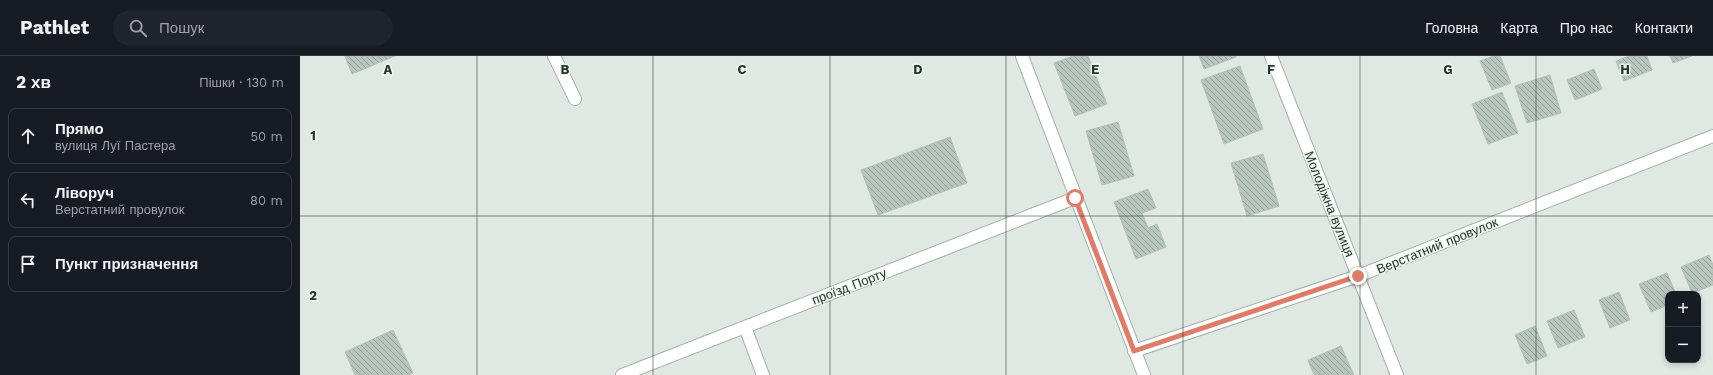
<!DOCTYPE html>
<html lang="uk">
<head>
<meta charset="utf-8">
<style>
  body { margin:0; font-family:"Work Sans",sans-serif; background:#20242c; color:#f1f3f6 }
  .controls { position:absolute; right:12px; bottom:12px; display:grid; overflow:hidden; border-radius:8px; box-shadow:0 2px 6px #0003 }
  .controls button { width:36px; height:36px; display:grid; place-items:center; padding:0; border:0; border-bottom:1px solid #363941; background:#171b24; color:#f1f3f6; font:20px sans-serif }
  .stop { position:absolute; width:12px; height:12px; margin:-9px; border:3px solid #df7b66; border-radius:50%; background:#fff }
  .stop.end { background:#df7b66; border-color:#fff; box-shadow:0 1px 4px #0008 }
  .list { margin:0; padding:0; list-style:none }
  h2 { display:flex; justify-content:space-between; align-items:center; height:52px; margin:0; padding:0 16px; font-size:17px }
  h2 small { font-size:13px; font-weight:400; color:#9ea1a6 }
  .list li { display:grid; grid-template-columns:26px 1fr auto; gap:12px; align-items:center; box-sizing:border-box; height:56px; margin:0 8px 8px; padding:0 8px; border:1px solid #363941; border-radius:8px }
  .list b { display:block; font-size:15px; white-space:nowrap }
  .list p { margin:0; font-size:13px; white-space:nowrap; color:#9ea1a6 }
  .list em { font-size:13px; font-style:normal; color:#9ea1a6 }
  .icon { flex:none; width:22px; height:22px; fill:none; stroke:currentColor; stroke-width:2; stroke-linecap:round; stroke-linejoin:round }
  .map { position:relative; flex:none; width:1413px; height:319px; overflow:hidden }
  header { display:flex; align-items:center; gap:24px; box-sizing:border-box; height:56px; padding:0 20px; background:#171b24; border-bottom:1px solid #363941 }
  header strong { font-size:19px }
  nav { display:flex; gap:22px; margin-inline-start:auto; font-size:14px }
  .search { width:280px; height:36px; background:#20242c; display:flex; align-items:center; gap:10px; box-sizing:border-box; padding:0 14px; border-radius:22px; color:#9ea1a6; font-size:15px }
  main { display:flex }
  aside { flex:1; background:#171b24 }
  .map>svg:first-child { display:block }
  .building { fill:url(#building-back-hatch); stroke:#b2c1ba }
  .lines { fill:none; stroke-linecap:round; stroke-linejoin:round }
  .street-casing { stroke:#a3afa9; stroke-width:14 }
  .secondary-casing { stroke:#a0b2aa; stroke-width:14 }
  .street { stroke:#fff; stroke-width:12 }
  .secondary { stroke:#fff; stroke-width:12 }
  .route { stroke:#df7b66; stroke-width:5 }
  .grid { fill:none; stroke:#22362f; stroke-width:1; stroke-opacity:0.55 }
  .labels { text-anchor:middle; stroke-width:3; stroke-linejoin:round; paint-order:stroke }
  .street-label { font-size:13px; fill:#22362f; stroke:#eff5f1 }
  .grid-label { font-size:13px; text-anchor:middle; font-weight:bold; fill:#22362f; stroke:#eff5f1; stroke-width:3; stroke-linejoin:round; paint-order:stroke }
</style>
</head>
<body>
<header>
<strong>Pathlet</strong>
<div class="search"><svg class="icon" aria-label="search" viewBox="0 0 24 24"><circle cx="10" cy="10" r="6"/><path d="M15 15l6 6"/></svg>Пошук</div>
<nav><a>Головна</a><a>Карта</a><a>Про нас</a><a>Контакти</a></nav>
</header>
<main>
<aside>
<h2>2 хв<small>Пішки · 130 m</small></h2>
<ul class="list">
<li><svg class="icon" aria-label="ahead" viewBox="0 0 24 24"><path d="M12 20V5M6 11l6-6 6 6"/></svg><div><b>Прямо</b><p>вулиця Луї Пастера</p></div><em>50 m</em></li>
<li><svg class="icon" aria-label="left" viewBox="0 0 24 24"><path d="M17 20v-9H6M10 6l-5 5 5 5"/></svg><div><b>Ліворуч</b><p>Верстатний провулок</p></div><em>80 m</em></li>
<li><svg class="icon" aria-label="arrive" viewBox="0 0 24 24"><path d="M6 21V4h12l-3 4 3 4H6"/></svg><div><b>Пункт призначення</b></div></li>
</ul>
</aside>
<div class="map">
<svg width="1413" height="319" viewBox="0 0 1413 319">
  <defs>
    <pattern id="building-back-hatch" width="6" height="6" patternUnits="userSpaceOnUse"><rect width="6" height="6" fill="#b8c5bf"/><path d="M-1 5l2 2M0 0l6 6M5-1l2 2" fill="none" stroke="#95a19c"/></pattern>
  </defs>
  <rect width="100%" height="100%" fill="#dfe8e3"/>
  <path class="building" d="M45,0h50l-43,18z
    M773,0h15l19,48 -32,12 -21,-53z
    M899,0h37v1l-32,12z
    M1194,0h6l11,27 -19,7 -12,-29z
    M1329,0h18l5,14 -28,11 -8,-20z
    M1370,0h22l-19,7z
    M940,10l23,63 -39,15 -23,-64z
    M1294,13l8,20 -27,11 -8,-20z
    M1250,19l11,38 -34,10 -12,-37z
    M1202,36l16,41 -30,11 -16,-40z
    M818,66l16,54 -32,9 -16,-54z
    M650,81l17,46 -89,32 -17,-45z
    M963,98l16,52 -32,10 -16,-53z
    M848,133l8,19 -14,5 6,15 9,-4 9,23 -30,12 -22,-57z
    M1409,199l4,10v20l-21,8 -11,-26z
    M1367,217l9,21h-8v11l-17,7 -12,-28z
    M1319,236l11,28 -20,8 -11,-28z
    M1274,254l11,27 -27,11 -11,-27z
    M1235,270l12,30 -20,8 -12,-29z
    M93,274l20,43 -5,2h-53l-10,-23z
    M1041,290l13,29h-40l-6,-15z"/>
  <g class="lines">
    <defs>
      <path id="street" d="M254,0l21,43
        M971,0l126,319
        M445,271l18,48
        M834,295l224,-75 355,-140
        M322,319l453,-177"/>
      <path id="secondary" d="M722,0l122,319"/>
    </defs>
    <use href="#street" class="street-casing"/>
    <use href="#secondary" class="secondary-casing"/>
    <use href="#street" class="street"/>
    <use href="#secondary" class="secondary"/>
  </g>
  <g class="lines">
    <path class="route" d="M775,142l59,153 224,-75"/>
  </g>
  <path class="grid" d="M177,0v319M353,0v319M530,0v319M706,0v319M883,0v319M1060,0v319M1236,0v319M0,160h1413"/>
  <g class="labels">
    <g class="street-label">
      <text transform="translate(1030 148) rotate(68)" y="5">Молодіжна вулиця</text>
      <text transform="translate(1137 189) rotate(-22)" y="5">Верстатний провулок</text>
      <text transform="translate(549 230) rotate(-21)" y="5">проїзд Порту</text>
    </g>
  </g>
  <g class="grid-label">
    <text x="88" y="18">A</text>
    <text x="265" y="18">B</text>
    <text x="442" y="18">C</text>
    <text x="618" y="18">D</text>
    <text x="795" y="18">E</text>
    <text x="971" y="18">F</text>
    <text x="1148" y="18">G</text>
    <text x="1325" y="18">H</text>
    <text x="13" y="84">1</text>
    <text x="13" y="244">2</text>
  </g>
</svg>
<div class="controls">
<button>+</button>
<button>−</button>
</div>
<div class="stop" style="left:775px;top:142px"></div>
<div class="stop end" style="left:1058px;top:220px"></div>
</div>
</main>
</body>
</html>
